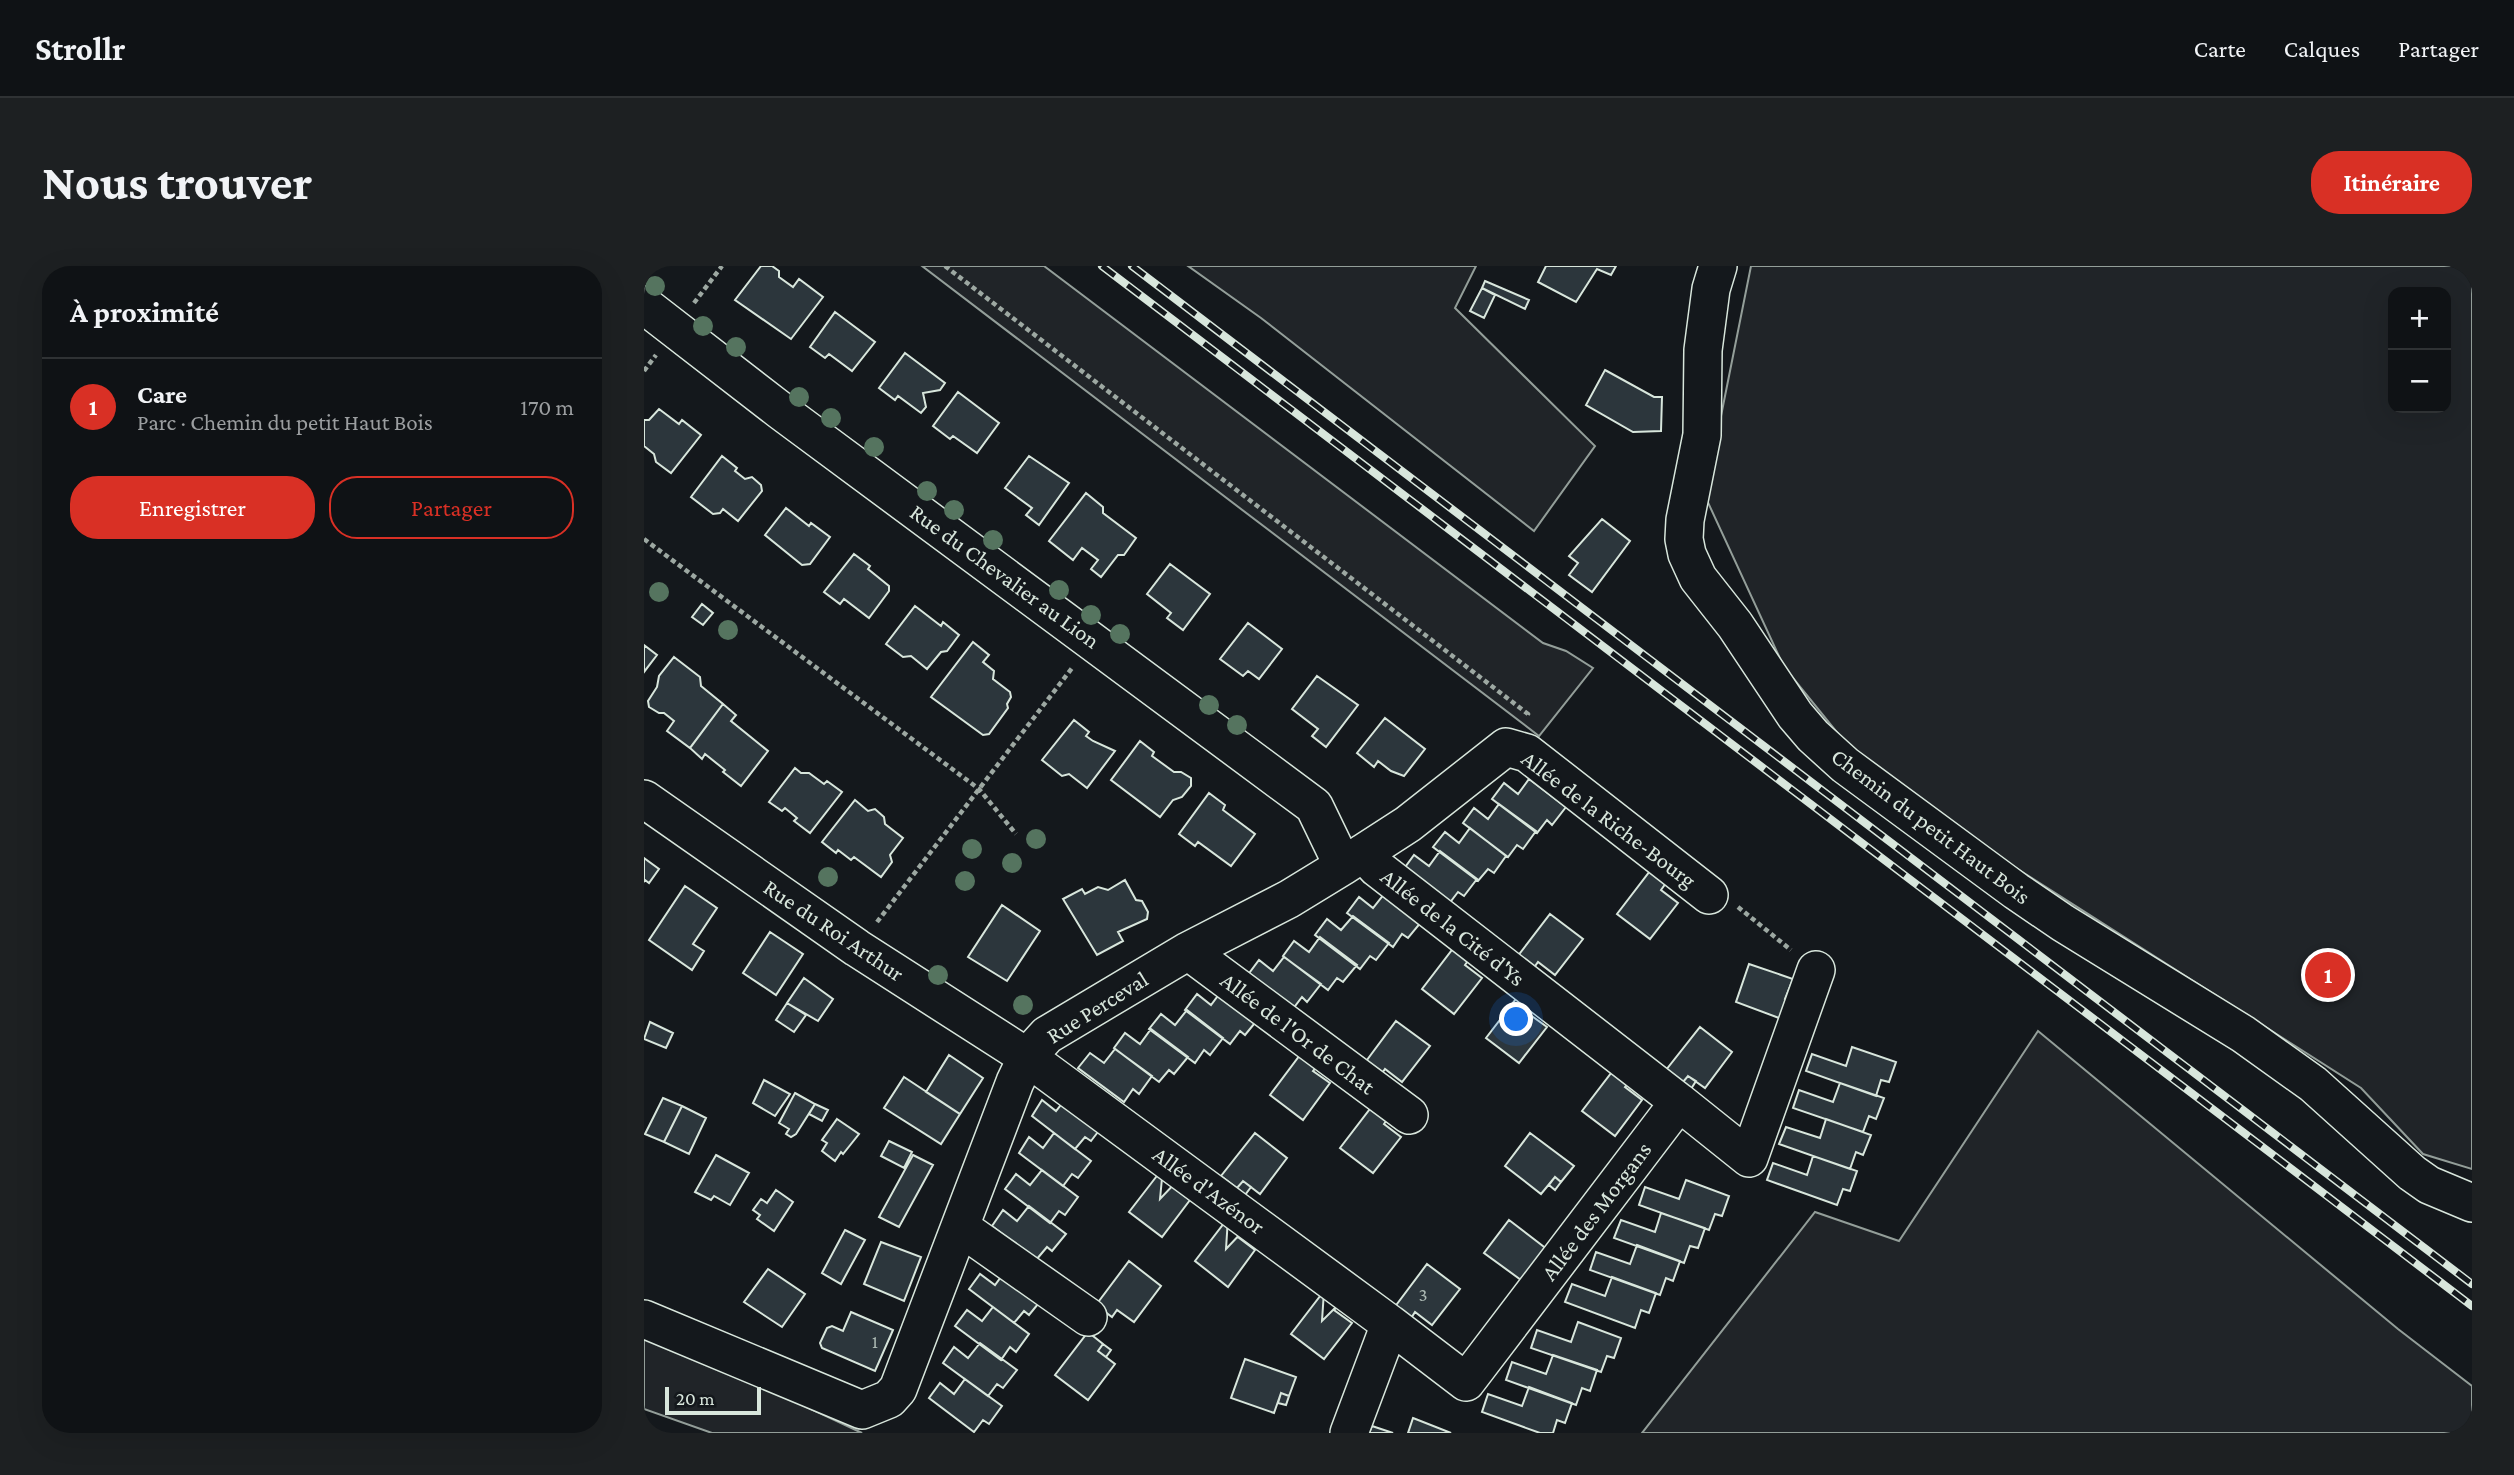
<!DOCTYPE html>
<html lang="fr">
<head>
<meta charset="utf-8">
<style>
  body { margin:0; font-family:"Crimson Pro",serif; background:#1d2022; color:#f1f3f6 }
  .controls { position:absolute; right:21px; top:21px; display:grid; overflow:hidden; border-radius:14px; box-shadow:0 7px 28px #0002 }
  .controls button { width:63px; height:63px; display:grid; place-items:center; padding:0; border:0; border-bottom:2px solid #2f3234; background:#0f1215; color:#f1f3f6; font:35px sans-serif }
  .scale { position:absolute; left:21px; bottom:18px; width:96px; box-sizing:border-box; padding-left:7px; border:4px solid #d8e6dc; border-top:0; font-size:19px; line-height:24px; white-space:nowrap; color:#d8e6dc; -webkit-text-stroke:5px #14181c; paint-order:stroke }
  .you { position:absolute; left:873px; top:754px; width:24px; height:24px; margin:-18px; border:5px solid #fff; border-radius:50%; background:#1a73e8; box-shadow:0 0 0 10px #1a73e833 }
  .badge { display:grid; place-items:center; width:46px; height:46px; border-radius:50%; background:#d93025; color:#fff; font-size:23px; font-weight:700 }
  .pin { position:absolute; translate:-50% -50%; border:4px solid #fff; box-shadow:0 2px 7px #0006 }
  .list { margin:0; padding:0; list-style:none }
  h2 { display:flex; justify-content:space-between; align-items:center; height:91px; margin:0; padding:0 28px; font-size:30px }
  h2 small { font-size:23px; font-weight:400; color:#9b9ea0 }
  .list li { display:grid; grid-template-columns:46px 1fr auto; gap:21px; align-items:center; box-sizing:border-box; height:98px; padding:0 28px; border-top:2px solid #2f3234 }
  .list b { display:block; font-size:26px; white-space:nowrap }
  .list p { margin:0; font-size:23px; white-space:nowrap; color:#9b9ea0 }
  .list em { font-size:23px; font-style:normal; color:#9b9ea0 }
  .actions { display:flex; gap:14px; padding:21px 28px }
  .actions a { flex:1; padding:16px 0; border:2px solid #d93025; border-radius:28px; text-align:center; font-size:24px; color:#d93025 }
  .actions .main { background:#d93025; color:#fff }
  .map { position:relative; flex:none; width:1828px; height:1167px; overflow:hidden; border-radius:28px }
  header { display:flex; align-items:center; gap:42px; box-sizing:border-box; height:98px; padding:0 35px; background:#0f1215; border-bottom:2px solid #2f3234 }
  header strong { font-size:33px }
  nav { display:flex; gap:38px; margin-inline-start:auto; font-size:24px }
  .intro { display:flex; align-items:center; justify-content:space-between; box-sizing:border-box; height:168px; padding:0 42px }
  h1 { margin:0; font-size:49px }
  .button { padding:18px 32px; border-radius:28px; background:#d93025; color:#fff; font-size:24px; font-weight:700 }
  main { display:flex; gap:42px; padding:0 42px }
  aside { flex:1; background:#0f1215; border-radius:28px; box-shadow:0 7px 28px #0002 }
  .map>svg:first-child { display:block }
  .green { fill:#202428; stroke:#939e99; stroke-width:2; fill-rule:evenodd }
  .building { fill:#2c363c; stroke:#d8e6dc; stroke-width:2 }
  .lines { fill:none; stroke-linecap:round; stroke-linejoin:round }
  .minor-casing { stroke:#d8e6dc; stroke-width:40 }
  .path { stroke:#9da8a2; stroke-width:4.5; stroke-dasharray:5 3.5; stroke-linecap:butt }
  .minor { stroke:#14181c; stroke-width:37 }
  .rail-casing { stroke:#d8e6dc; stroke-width:8 }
  .rail { stroke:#14181c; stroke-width:5; stroke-dasharray:16; stroke-linecap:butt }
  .tree { fill:#55745f }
  .labels { text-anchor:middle; stroke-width:5; stroke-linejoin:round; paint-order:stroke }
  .number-label { font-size:19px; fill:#adbab4 }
  .street-label { font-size:23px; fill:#d8e6dc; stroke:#14181c }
</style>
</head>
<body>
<header>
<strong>Strollr</strong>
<nav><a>Carte</a><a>Calques</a><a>Partager</a></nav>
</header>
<div class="intro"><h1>Nous trouver</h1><a class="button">Itinéraire</a></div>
<main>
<aside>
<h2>À proximité<small></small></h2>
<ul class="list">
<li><span class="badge">1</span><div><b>Care</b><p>Parc · Chemin du petit Haut Bois</p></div><em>170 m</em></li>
</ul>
<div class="actions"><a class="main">Enregistrer</a><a>Partager</a></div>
</aside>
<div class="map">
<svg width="1828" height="1167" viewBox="0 0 1828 1167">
  <rect width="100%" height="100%" fill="#14181c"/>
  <path class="green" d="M278,0h122l499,377 23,8 27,17 -54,68z
    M544,0h288l-21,42 140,138 -61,85 -273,-213z
    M1107,0h721v903l-49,-15 -62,-66 -356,-227 -157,-115 -64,-79 -79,-171zM1749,26h53v116h-53z
    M1394,765l360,298 74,57v47h-830l173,-221 84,29z
    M0,1065l218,102h-150l-68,-24z"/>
  <path class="building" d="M117,0h11l7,5v6l14,10 6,-8 24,18 -32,42 -56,-39z
    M902,0h70l-5,9 -14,-6 -21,33 -38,-20z
    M841,15l44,19 -4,9 -43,-21z
    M838,22l13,7 -11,23 -14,-7z
    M191,46l40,30 -23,29 -23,-17 -4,4 -15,-11z
    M261,87l40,30 -5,7 -17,3 3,14 -5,6 -23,-17 -3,4 -16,-12z
    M961,104l49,27h8l-1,34 -28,1 -47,-27z
    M314,126l41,31 -22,30 -24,-17 -3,3 -17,-13z
    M15,143l20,15 3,-4 19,15 -30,38 -15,-11 -2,-8 -10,-8v-26h5z
    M78,190l15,12 -2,3 10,8 7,-2 9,8 1,6 -24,30 -15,-12 -3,4 -7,1 -22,-17z
    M385,190l40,27 -30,42 -13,-10 6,-7 -27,-20z
    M442,227l17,14v6l33,25 -12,17h-6l-17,22 -10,-8 7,-9 -16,-12 -9,12 -24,-19z
    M142,242l23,18 2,-3 19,14 -20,27 -8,1 -37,-30z
    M958,253l28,22 -38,51 -23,-17 9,-12 -9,-7z
    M210,288l16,12 -2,3 21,17v5l-20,27 -25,-19 -4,5 -16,-12z
    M526,298l40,30 -27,36 -16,-12 4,-5 -24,-19z
    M58,338l11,9 -10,12 -11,-8z
    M271,340l26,20 2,-4 16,13 -12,16 -6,1 -14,17 -16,-13 -8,1 -17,-13z
    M604,357l34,26 -23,30 -11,-8 -5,5 -23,-17z
    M329,376l16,13 -6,7 11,9 -1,8 17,13 1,5 -4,7 1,4 -19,26 -6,1 -52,-38z
    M0,379l13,10 -13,17z
    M30,391l26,20 1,9 22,18 -33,44 -23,-17 7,-10 -10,-8h-5l-10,-6 -1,-6 9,-14 2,-11z
    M673,410l41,29 -32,42 -14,-11 6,-7 -26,-20z
    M79,438l13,11 -5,6 37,30 -27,35 -18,-14 2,-2 -20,-16 -3,5 -12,-11z
    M741,452l40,31 -21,27 -13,-5 -13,-10 -4,6 -17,-14z
    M430,454l15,12 -3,4 7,5 22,10 -28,37 -18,-14 -7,2 -20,-16z
    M496,475l14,11 -2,4 22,16h7l10,6v8l-9,11 -9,3 -13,17 -49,-37z
    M151,502l6,5h8l15,11 3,-3 15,11 -32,41 -16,-12 3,-3 -12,-10 -3,3 -13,-9z
    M885,513l37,28 -14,18 -5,-5 -10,13 -45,-34 12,-16 14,11z
    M565,527l16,12 -2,5 32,24 -24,32 -33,-24 -3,4 -16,-12z
    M211,534l13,11 7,-2 9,8 1,7 18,14 -13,17 2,7 -11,15 -27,-20 -3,3 -13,-10 -2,3 -14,-11z
    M855,538l37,27 -13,18 -6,-4 -9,12 -45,-34 11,-15 14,11z
    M826,562l36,28 -12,17 -6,-4 -10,12 -45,-34 12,-15 14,11z
    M796,585l37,28 -13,17 -6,-4 -10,13 -45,-35 11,-15 15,11z
    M0,592l15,11 -10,14 -4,-3 -1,2z
    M1006,605l16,12 -5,7 17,13 -28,36 -33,-25z
    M481,614l11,20 6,1 6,11 -1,7 -29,13 5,9 -26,14 -34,-56 19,-10 3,5 13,-7 10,3z
    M41,620l32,22 -24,36 11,7 -12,19 -43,-30z
    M741,627l37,28 -14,17 -6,-4 -9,13 -46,-34 12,-16 14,11z
    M358,639l38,26 -33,50 -39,-24z
    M906,648l33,25 -28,36 -17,-13 -5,7 -16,-12z
    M709,650l36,27 -13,17 -6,-4 -10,13 -45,-34 12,-16 14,11z
    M126,666l33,22 -27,41 -33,-22z
    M676,671l37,28 -14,17 -6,-4 -9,12 -45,-34 11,-15 15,11z
    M811,680l15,12 -5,7 17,13 -28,36 -32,-25z
    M640,691l37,27 -14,18 -5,-5 -10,13 -45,-34 12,-16 14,11z
    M1105,698l44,15 -8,20 9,3 -7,19 -51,-19z
    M160,712l29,21 -15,22 -31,-18z
    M579,723l36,29 -14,17 -5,-4 -10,13 -45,-34 12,-16 14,11z
    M875,729l16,12 -6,7 18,13 -28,36 -33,-25z
    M143,737l19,12 -12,17 -18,-12z
    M543,744l36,28 -13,17 -6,-5 -9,13 -46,-34 12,-15 14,11z
    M752,755l34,25 -28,36 -17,-13 -5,7 -16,-12z
    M6,756l23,11 -7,15 -22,-9z
    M1056,761l32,25 -27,36 -17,-12 -5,6 -17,-12z
    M507,763l37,28 -14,17 -5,-4 -10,12 -45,-34 11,-15 15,11z
    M1208,781l44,15 -7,20 -8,-2 -5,16 -70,-25 6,-17 34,12z
    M471,783l37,27 -13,18 -6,-5 -9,13 -46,-34 12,-15 14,10z
    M659,785l16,13 -6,7 17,12 -27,37 -33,-25z
    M305,789l34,23 -23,36 -34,-22z
    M971,802l16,12 -6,7 17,13 -27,36 -33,-25z
    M1044,810l8,5 -5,8 -8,-7z
    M260,811l56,37 -19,30 -57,-36z
    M120,814l26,14 -15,22 -22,-13z
    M1196,817l44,15 -8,21 -7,-3 -6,16 -70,-24 6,-18 34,12z
    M151,827l20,11 -19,30 -5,3 -5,-3 3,-5 -10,-6z
    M424,830l36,28 -13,17 -6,-4 -10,12 -43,-33 10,-16 14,11z
    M19,832l19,8 -18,36 -19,-8z
    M171,838l13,6 -6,11 -13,-7z
    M729,839l16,12 -5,7 17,13 -28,36 -33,-25z
    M38,840l24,12 -17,36 -25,-12z
    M193,853l22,15 -16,20 -2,-2 -6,9 -13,-10 5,-8 -5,-3z
    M1182,853l45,16 -8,20 -7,-3 -6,17 -71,-25 7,-17 34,11z
    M410,867l37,28 -13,17 -6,-4 -9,12 -44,-33 10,-16 14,11z
    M611,867l32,25 -27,36 -17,-13 -6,7 -16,-12z
    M886,867l44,33 -13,16 -6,-5 -14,17 -36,-28z
    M245,875l23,11 -8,16 -23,-12z
    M72,889l33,18 -19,32 -16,-9 -3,4 -16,-8z
    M269,889l20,10 -34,62 -20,-10z
    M1169,890l44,15 -7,20 -7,-2 -6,16 -70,-25 6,-17 34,12z
    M519,902l-3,31 18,-19 -5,7 17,13 -28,37 -33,-25z
    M398,904l36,27 -13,18 -6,-4 -9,12 -45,-34 11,-15 14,11z
    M911,911l6,5 -6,8 -6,-5z
    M1042,914l43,16 -7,20 -7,-2 -6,16 -70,-25 6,-18 34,12z
    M599,915l8,6 -6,8 -8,-7z
    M132,924l17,12 -19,29 -17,-12 3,-4 -7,-5 8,-11 6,4z
    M385,940l37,28 -14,17 -5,-4 -11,13 -44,-34 11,-16 14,11z
    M1017,947l44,15 -7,20 -8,-2 -6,17 -70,-25 7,-18 34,12z
    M584,952l-2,31 18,-19 -6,7 17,13 -27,37 -33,-26z
    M865,954l43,33 -31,27 -37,-27z
    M201,964l20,10 -24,44 -19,-11z
    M237,976l40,15 -17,44 -40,-17z
    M993,979l43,16 -7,20 -7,-3 -6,17 -70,-25 6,-18 34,12z
    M485,995l32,25 -27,36 -17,-12 -5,7 -16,-12z
    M783,998l33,25 -28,36 -17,-13 -5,8 -16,-12z
    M124,1003l37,25 -23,33 -38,-25z
    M362,1004l37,28 -14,17 -5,-4 -10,12 -45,-34 11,-15 15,11z
    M968,1011l44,16 -7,20 -8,-3 -6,18 -70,-26 7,-18 33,12z
    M680,1025l-2,30 18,-18 -6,7 18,13 -28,36 -33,-25z
    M349,1041l36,27 -13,18 -6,-5 -9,13 -46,-34 12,-16 15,11z
    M207,1046l42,18 -18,41 -53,-23 -2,-5 7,-15 5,-2 11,5z
    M934,1056l43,16 -7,20 -7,-2 -6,16 -70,-24 6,-18 34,12z
    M444,1066l15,12 -5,7 17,13 -27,36 -33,-25z
    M336,1077l37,27 -14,18 -6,-4 -9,12 -45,-33 11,-16 14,11z
    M459,1078l8,6 -5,7 -8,-6z
    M909,1089l44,15 -7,21 -8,-3 -6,17 -70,-25 6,-18 34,12z
    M601,1093l51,18 -7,19 -8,-3 -7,20 -43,-15z
    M321,1113l37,27 -13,18 -6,-4 -9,12 -45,-34 11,-15 14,11z
    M885,1121l43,16 -7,20 -8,-3 -4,13h-13l-58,-21 6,-18 34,12z
    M637,1127l8,3 -3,9 -8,-2z
    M769,1152l38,15h-43z
    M728,1160l21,7h-24z"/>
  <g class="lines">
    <defs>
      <path id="minor" d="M1074,0l-7,23 -8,61 -1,85 -17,85 -1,19 3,15 11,24 37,47 60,90 18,21 32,29 171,126 47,32 180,111 70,50 99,89 17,12 43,18
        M0,39l137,106 533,395 29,60
        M0,533l213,149 170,109 363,267
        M719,587l14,15 302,234
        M544,685l221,164
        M316,961l128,90
        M0,1053l218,91 27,-11 9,-10 117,-307 12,-25 20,-22 141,-84 101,-52 54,-33 65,-42 98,-77 21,6 182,142
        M705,1167l41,-109 76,58 213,-280 70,56 67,-188"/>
    </defs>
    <use href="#minor" class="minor-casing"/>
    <path class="path" d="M301,0l583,448 -2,3
      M50,37l28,-37
      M0,105l12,-16
      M0,273l335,250 37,45
      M1094,641l53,43
      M233,656l195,-254"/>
    <use href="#minor" class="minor"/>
    <defs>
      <path id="rail" d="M458,0l1370,1040
        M488,0l1340,1018"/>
    </defs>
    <use href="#rail" class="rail-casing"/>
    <use href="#rail" class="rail"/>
  </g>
  <g class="tree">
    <circle cx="11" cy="20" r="10"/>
    <circle cx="59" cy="60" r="10"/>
    <circle cx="92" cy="81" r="10"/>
    <circle cx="155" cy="131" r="10"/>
    <circle cx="187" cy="152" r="10"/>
    <circle cx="230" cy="181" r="10"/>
    <circle cx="283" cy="225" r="10"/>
    <circle cx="310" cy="244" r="10"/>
    <circle cx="349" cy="274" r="10"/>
    <circle cx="415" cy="324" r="10"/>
    <circle cx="15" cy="326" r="10"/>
    <circle cx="447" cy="349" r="10"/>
    <circle cx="84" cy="364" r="10"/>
    <circle cx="476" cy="368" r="10"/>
    <circle cx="565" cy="439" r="10"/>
    <circle cx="593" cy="459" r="10"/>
    <circle cx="392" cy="573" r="10"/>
    <circle cx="328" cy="583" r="10"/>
    <circle cx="368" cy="597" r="10"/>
    <circle cx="184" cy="611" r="10"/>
    <circle cx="321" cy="615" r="10"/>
    <circle cx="294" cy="709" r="10"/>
    <circle cx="379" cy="739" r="10"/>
  </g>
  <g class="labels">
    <g class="number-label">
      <text x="779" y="1035">3</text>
      <text x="231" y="1082">1</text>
    </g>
    <g class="street-label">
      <text transform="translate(361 310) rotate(36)" y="8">Rue du Chevalier au Lion</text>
      <text transform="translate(965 553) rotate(37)" y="8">Allée de la Riche-Bourg</text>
      <text transform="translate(1287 560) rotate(37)" y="8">Chemin du petit Haut Bois</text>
      <text transform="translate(809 661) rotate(38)" y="8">Allée de la Cité d'Ys</text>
      <text transform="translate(190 664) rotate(34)" y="8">Rue du Roi Arthur</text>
      <text transform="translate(453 741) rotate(-32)" y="8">Rue Perceval</text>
      <text transform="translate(654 767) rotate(37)" y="8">Allée de l'Or de Chat</text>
      <text transform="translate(565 924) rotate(36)" y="8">Allée d'Azénor</text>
      <text transform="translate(952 945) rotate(-53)" y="8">Allée des Morgans</text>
    </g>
  </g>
</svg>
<div class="controls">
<button>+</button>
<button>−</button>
</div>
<div class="scale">20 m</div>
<div class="you"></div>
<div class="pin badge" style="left:1684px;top:709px">1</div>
</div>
</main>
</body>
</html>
